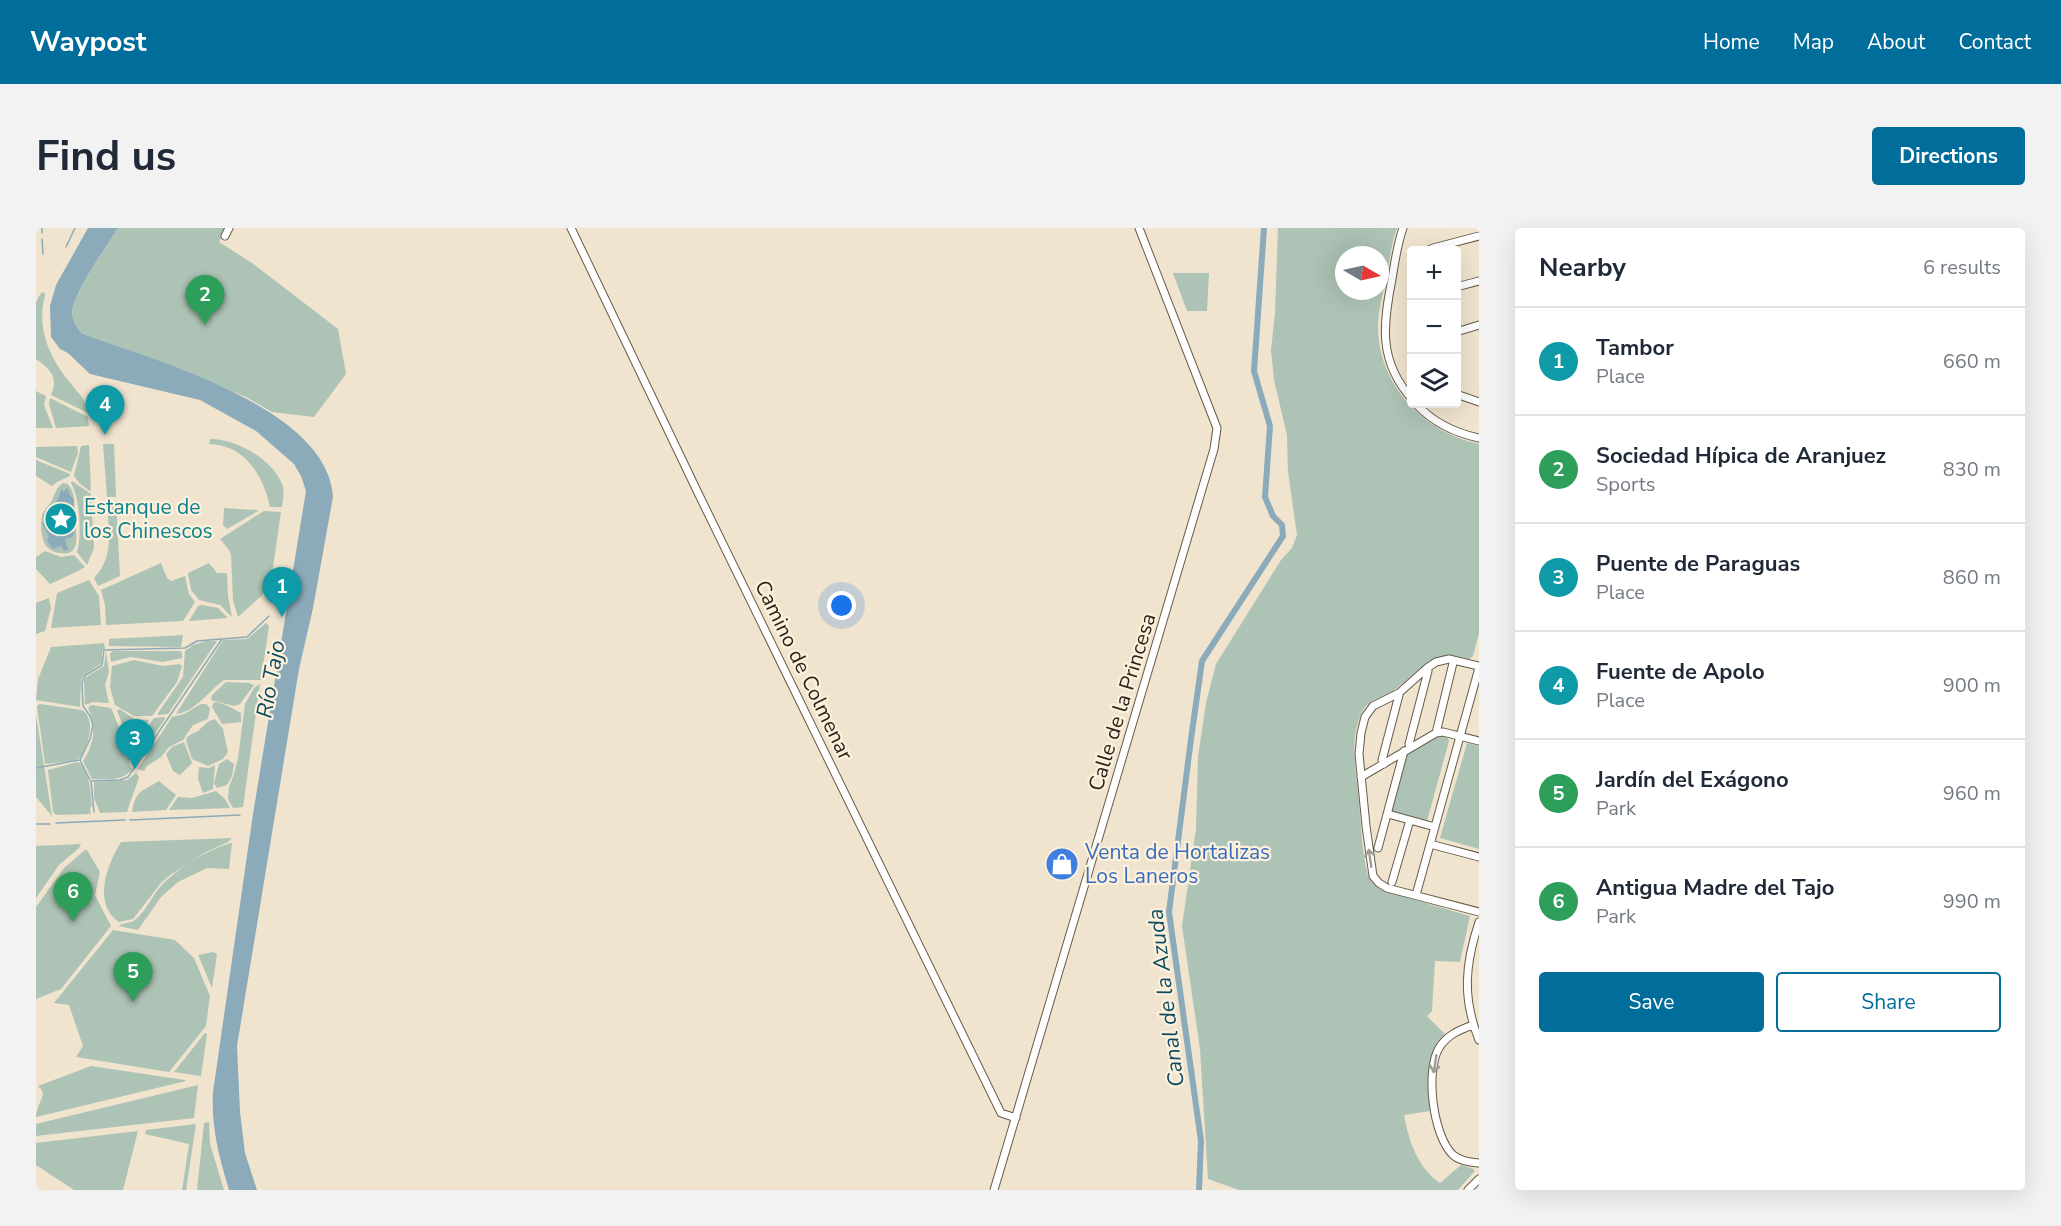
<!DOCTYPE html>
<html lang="en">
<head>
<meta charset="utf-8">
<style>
  body { margin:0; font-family:"Nunito Sans",sans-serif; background:#f2f2f3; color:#1f2937 }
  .controls { position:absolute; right:18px; top:18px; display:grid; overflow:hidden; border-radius:6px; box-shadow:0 6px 24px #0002 }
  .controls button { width:54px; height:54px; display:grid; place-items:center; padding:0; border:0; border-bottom:2px solid #e0e1e3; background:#fff; color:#1f2937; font:30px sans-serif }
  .compass { position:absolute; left:1299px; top:18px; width:54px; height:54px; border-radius:50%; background:#fff; box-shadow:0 6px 24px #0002; rotate:99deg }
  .you { position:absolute; left:806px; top:378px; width:21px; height:21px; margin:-15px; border:4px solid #fff; border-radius:50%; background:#1a73e8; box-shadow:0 0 0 9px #1a73e833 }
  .badge { display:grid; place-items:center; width:39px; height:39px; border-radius:50%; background:#006d9a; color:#fff; font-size:20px; font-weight:700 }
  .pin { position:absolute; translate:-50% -50px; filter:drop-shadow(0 2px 3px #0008) }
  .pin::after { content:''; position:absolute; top:32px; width:21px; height:18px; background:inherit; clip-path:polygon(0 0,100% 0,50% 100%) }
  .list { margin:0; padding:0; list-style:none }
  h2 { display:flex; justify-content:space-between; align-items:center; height:78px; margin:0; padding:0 24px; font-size:26px }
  h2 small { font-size:20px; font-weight:400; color:#747a83 }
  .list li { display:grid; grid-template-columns:39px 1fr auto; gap:18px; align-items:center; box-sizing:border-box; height:108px; padding:0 24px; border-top:2px solid #e0e1e3 }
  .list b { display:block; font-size:22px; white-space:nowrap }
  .list p { margin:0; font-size:20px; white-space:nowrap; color:#747a83 }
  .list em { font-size:20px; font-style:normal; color:#747a83 }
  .actions { display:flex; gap:12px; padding:18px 24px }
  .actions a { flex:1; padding:14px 0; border:2px solid #006d9a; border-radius:6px; text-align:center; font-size:21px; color:#006d9a }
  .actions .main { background:#006d9a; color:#fff }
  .icon { flex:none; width:33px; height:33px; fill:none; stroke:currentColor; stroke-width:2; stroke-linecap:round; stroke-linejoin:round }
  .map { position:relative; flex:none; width:1443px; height:962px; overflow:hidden; border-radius:6px }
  header { display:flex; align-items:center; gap:36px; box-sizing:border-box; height:84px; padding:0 30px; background:#006d9a; color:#fff }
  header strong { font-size:28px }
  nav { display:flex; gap:33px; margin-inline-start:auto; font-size:21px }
  .intro { display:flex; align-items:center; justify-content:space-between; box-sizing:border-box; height:144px; padding:0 36px }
  h1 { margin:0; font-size:42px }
  .button { padding:15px 27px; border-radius:6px; background:#006d9a; color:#fff; font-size:21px; font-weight:700 }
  main { display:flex; gap:36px; padding:0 36px }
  aside { flex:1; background:#fff; border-radius:6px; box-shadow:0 6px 24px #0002 }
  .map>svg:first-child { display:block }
  .green { fill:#adc3b5; fill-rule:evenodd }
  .water { fill:#8babba }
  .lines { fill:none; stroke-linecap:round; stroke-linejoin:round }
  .stream { stroke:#8babba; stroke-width:1.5 }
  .canal { stroke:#8babba; stroke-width:6 }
  .minor-casing { stroke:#655b49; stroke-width:9 }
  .minor { stroke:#fff; stroke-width:7 }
  .oneway { stroke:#9f9d9a }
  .labels { text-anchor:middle; stroke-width:4.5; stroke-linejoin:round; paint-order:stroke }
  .culture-label { font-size:21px; fill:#0d838f; stroke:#fdf1dc; text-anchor:start }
  .street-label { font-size:21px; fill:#2a261e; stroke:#fdf1dc }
  .shop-label { font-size:21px; fill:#366cbe; stroke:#fdf1dc; text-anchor:start }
  .water-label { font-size:22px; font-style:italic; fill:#0d4c63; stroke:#fdf1dc }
</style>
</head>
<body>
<header>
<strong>Waypost</strong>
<nav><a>Home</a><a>Map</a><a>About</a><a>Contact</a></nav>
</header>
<div class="intro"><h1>Find us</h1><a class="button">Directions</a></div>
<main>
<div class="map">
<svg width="1443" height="962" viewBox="0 0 1443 962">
  <rect width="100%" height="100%" fill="#f0e4cf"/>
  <path class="green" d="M82,0h108l-7,14 33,21 86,66 8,45 -32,43 -42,-5 -26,-15 -62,-26 -103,-38c-4,-6 -9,-13 -9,-21 2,-19 35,-66 46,-84z
    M1242,0h119c-6,16 -7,33 -11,50 -3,16 -8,32 -8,50 1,58 46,104 101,116v189l-6,23 -4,3c-40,-11 -46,11 -75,31 -14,10 -27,7 -34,27 -11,27 -3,57 -1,86 2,21 3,51 9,72 3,8 8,12 16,16l86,25 -10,46 -25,-1 -3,50 -5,5 18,18c-19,21 -18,51 -15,77l-26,4c5,26 13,52 36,68l21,-18 13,4v3l-16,18h-219l-31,-11 -8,-130 -18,-123 14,-97 2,-72 8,-54 10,-39 65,-104 11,-12 5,-13 -9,-63 -1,-37 -13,-55 -3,-30 4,-37zM1308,27h36v36h-36z
    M1137,45h36l-2,38h-20z
    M8,64l1,3c-9,35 5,64 27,90 8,10 15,16 16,28l-37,-18c8,-18 -1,-26 -15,-36v-57l5,-9z
    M0,163l10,5 -2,9 9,23h-17z
    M14,170l38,19 1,9 -33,2 -7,-24z
    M174,211c25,0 62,19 72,45 3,7 1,15 0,23h-12c-7,-32 -25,-62 -61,-63z
    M67,216h11l2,53h-9z
    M53,217l2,45 -1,1 -10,-7 -6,-8 7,-30z
    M41,218l1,7 -7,19 -35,-15v-10z
    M0,232l34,14v2l-13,6 -5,4 -16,-10z
    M36,253l19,13 3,54 -7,17 -10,-13c5,-17 3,-54 -6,-69z
    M27,255l5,1c10,13 5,25 7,39 2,13 5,34 -15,30 -4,0 -10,-3 -12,-5 -8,-8 -8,-27 -5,-35 1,-3 6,-7 8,-11 4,-7 5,-15 12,-19z
    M80,273l4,75 -22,10 -4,-8c20,-20 15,-47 13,-73z
    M188,280l34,2v1l-31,18 -4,-4z
    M228,283l17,1 -11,76 -32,29 -5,-17 -2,-45 -2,-5 -9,-11z
    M9,323l16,6 13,-2 11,12 -9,5 -26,12 -14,-15v-12z
    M125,335l6,15 4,3 14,-5 4,18 6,8 -12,19 -77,4 -1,-20 -4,-15z
    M173,335l8,10h9l1,2 1,21 4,21 -12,-12 -21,-5 -8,-10 -3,-17z
    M53,352l10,16 2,29 -50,3 6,-35z
    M13,370l2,10 -6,23 -9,3v-31z
    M166,377l16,3 10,10 -39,3 9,-15z
    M230,395l3,3 -8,54h-37c-16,11 -27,31 -48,34l47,-74 24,-1z
    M147,407l-2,12 -72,-1v-7z
    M171,413h10l-49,73 -10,1v-2l25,-36 2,-26 8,-6z
    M68,415l1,5 -3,4v11l-15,10 -6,7 -1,27 -44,-7 2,-21 13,-32z
    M70,423l3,21 -4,13 4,18 -16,-1 -8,3 -1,-25 4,-4 16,-10z
    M76,423h68l2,2v5l-19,4 -32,-5 -20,5 -1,-8z
    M98,432l29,6 16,-2 3,2 -5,16 -25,34h-18l-19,-11 -5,-18 2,-21z
    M190,454l23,1 5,2 -14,19 -6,2 -23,-6 1,-5z
    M224,456l-17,123 -10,1 -5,-9 1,-12 5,-13 4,-16 7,-54 9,-16z
    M181,474l11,4 13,7v9l-19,2 -10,-17 1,-4z
    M4,476l42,6c15,10 6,35 -2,48l-8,3 -27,3 -8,-58z
    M165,476h5l4,4 -2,11 -15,6 -10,15 -14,7 -8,10 -14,9 -3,5 -6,-2 34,-52 12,-3z
    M55,477l20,3 18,43v14l3,4c-9,13 -26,10 -40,10l-9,-18c11,-16 14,-35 5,-53z
    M84,481l14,10 15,1 -18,25 -14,-34z
    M0,487l16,101 -16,-19z
    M128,489l1,2 -32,46 -1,-16 22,-31z
    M179,491l8,10 5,23 -5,7 -15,7 -16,-7 -6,-19c3,-7 6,-5 12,-9 6,-5 8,-10 17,-12z
    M1407,508l5,2 1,3 -22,80 -36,-10 16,-56 30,-18z
    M148,514l8,21 -12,12 -7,-4 -7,-17 6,-7z
    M1431,515l12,3v103l-39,-11z
    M191,531l7,5 -2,12 -5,9 -10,3 -3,-5 5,-19z
    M42,534c12,8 12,29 14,43l-2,4 1,5 -35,1 -3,-3 -5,-42z
    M179,537l-2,24 -10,4 -5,-14 1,-12 10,1z
    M100,545l3,4c-3,12 -9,23 -12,35l-27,1 -6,-15v-16l33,-2z
    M123,553l17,14 -10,15 -34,2c3,-22 11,-21 27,-31z
    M180,563l9,8 5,9 -61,2 9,-13 14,1z
    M196,610l-4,4 -22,10 -36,23 -9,8 -28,36 -14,3c-27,-18 -12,-57 2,-80z
    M196,615l-3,26 -22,-1 -29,14 -17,15 -23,33 -19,-4c4,-4 11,-2 16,-6 11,-9 17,-24 26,-34 15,-17 49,-38 71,-43z
    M45,616l-2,4 -20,17 -23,33v-52z
    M49,622h2l13,22 -5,23 16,31 -50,63 -25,10v-92l28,-39z
    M77,702l62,10 19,18 16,38 -4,30 -37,46 -93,-15 7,-11 -14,-41 -15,-2z
    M177,724l4,2 -5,34 -14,-33z
    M169,805l2,1 -6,42 -27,-4z
    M55,838l94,14 1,1 -150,36c0,-8 7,-20 7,-23 0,-3 -3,-6 -5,-8z
    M162,857l-4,33 -158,18v-12z
    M173,894l1,22 14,46h-27l7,-67z
    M160,896l-10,66h-4l7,-46 -44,-10 1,-4z
    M102,903l-15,59h-49l-38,-25v-22z"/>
  <path class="water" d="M52,0h30c-11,18 -44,64 -46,84 0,8 5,15 9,21 70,27 247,73 252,164l-20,111 -14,61 -62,377 3,66 5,41 12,37h-28c-10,-34 -18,-62 -16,-98l40,-278 53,-323 -5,-15 -7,-12 -38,-33 -56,-31 -110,-26 -22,-21 -8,-4 -9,-12 -1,-31 6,-21z
    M31,259l3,8 4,5 -1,7 -6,8 3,13 4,5 -2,4 -7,2 1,6 3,4 -5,2 -3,-5 -8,3 -6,-8 2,-5 -8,-14 5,3 5,-3 1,-6 -8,1 -1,-2c10,-8 16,-13 18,-26l3,3z"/>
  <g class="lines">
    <path class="stream" d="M6,0v5
      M6,11l1,15
      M30,19l9,-19
      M0,540l43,-8
      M54,552l-10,-20 10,-21 3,-14 -3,-9 -7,-10 -1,-24 4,-7 16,-10 2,-15 81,-2 12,-7 24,-2
      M58,584l-3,-31 29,-1 8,-3 94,-138 25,-2 22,-21
      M94,592l110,-5
      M20,595l69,-3
      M0,596h14"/>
    <path class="canal" d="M1163,962l2,-49 -32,-229 22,-173 11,-78 81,-125 -1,-11 -9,-9 -8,-19 5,-71 -16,-55 10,-143"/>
    <defs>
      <path id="minor" d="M535,0l129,269 301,616 15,5
        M1367,0c-6,17 -8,33 -11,51 -9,45 -14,82 20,120
        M189,8l4,-8
        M1393,22l4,-2 46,-12
        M1420,59l23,-6
        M1420,104l23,-7
        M1420,166l23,8
        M1380,176c16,17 39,29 63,34
        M1443,438l-30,-7 -13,3 -9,6 -28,25 -26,13 -8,11 -4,16 -2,21 7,72 7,50 6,7 8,5 92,24
        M1400,505l17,-70
        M1375,519l-2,-3 19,-73
        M1348,536l-2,-4 17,-65
        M1325,549l75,-44 7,-1 36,9
        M1352,586l47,13
        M1394,616l49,13
        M1342,620l26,-97
        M1356,654l18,-62
        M1380,667l63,-227
        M1443,694c-14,42 -17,76 0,118
        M1437,797c-14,5 -26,10 -34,23 -14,24 -6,88 14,107 7,6 17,7 26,8
        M958,962l220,-741 3,-21 -78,-200
        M1432,962l11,-11"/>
    </defs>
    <use href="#minor" class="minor-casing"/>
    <use href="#minor" class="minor"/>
  </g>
  <defs><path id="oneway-shaft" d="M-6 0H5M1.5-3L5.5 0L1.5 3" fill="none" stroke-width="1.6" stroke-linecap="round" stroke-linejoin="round" transform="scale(1.5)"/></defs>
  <g class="oneway">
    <use href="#oneway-shaft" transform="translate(1334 630) rotate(-98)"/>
    <use href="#oneway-shaft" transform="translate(1399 836) rotate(99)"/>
  </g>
  <defs>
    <symbol id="sight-disc" viewBox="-11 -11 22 22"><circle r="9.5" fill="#0f9aa8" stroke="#fdf1dc"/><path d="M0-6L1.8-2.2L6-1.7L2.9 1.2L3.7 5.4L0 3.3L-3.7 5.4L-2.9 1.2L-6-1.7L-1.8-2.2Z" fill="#fff"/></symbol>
    <symbol id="shop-disc" viewBox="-11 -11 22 22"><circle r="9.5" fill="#3f7fe0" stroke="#fdf1dc"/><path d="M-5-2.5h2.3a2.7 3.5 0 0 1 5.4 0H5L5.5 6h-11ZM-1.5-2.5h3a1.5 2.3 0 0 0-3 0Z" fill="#fff"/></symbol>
  </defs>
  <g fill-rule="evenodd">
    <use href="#sight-disc" x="6" y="272" width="38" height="38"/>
    <use href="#shop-disc" x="1007" y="617" width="38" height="38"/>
  </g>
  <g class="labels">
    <g class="culture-label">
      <text x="48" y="286">Estanque de<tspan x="48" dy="24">los Chinescos</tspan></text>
    </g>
    <g class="street-label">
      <text transform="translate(768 442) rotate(64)" y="7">Camino de Colmenar</text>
      <text transform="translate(1086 474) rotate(-73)" y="7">Calle de la Princesa</text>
    </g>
    <g class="shop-label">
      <text x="1049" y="631">Venta de Hortalizas<tspan x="1049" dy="24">Los Laneros</tspan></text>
    </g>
    <g class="water-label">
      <text transform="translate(234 451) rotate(-80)" y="8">Río Tajo</text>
      <text transform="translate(1129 770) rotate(-97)" y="8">Canal de la Azuda</text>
    </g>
  </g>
</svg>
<div class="controls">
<button>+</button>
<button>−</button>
<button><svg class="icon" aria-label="layers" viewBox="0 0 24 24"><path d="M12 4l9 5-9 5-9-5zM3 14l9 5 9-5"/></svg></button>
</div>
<svg class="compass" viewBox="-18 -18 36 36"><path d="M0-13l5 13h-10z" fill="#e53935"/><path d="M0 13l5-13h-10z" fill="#747a83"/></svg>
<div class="you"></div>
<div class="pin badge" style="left:246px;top:389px;background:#0f9aa8">1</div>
<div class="pin badge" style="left:169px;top:97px;background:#2e9e5b">2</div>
<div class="pin badge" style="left:99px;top:541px;background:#0f9aa8">3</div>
<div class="pin badge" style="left:69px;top:207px;background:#0f9aa8">4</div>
<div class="pin badge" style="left:97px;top:774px;background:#2e9e5b">5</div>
<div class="pin badge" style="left:37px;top:694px;background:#2e9e5b">6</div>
</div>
<aside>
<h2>Nearby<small>6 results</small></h2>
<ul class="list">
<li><span class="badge" style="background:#0f9aa8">1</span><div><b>Tambor</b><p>Place</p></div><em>660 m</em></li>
<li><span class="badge" style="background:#2e9e5b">2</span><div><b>Sociedad Hípica de Aranjuez</b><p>Sports</p></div><em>830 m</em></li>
<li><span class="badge" style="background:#0f9aa8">3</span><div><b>Puente de Paraguas</b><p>Place</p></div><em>860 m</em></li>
<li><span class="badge" style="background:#0f9aa8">4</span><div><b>Fuente de Apolo</b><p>Place</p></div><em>900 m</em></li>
<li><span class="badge" style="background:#2e9e5b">5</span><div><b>Jardín del Exágono</b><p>Park</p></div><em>960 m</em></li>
<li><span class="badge" style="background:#2e9e5b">6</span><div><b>Antigua Madre del Tajo</b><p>Park</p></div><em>990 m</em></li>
</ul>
<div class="actions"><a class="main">Save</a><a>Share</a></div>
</aside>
</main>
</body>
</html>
